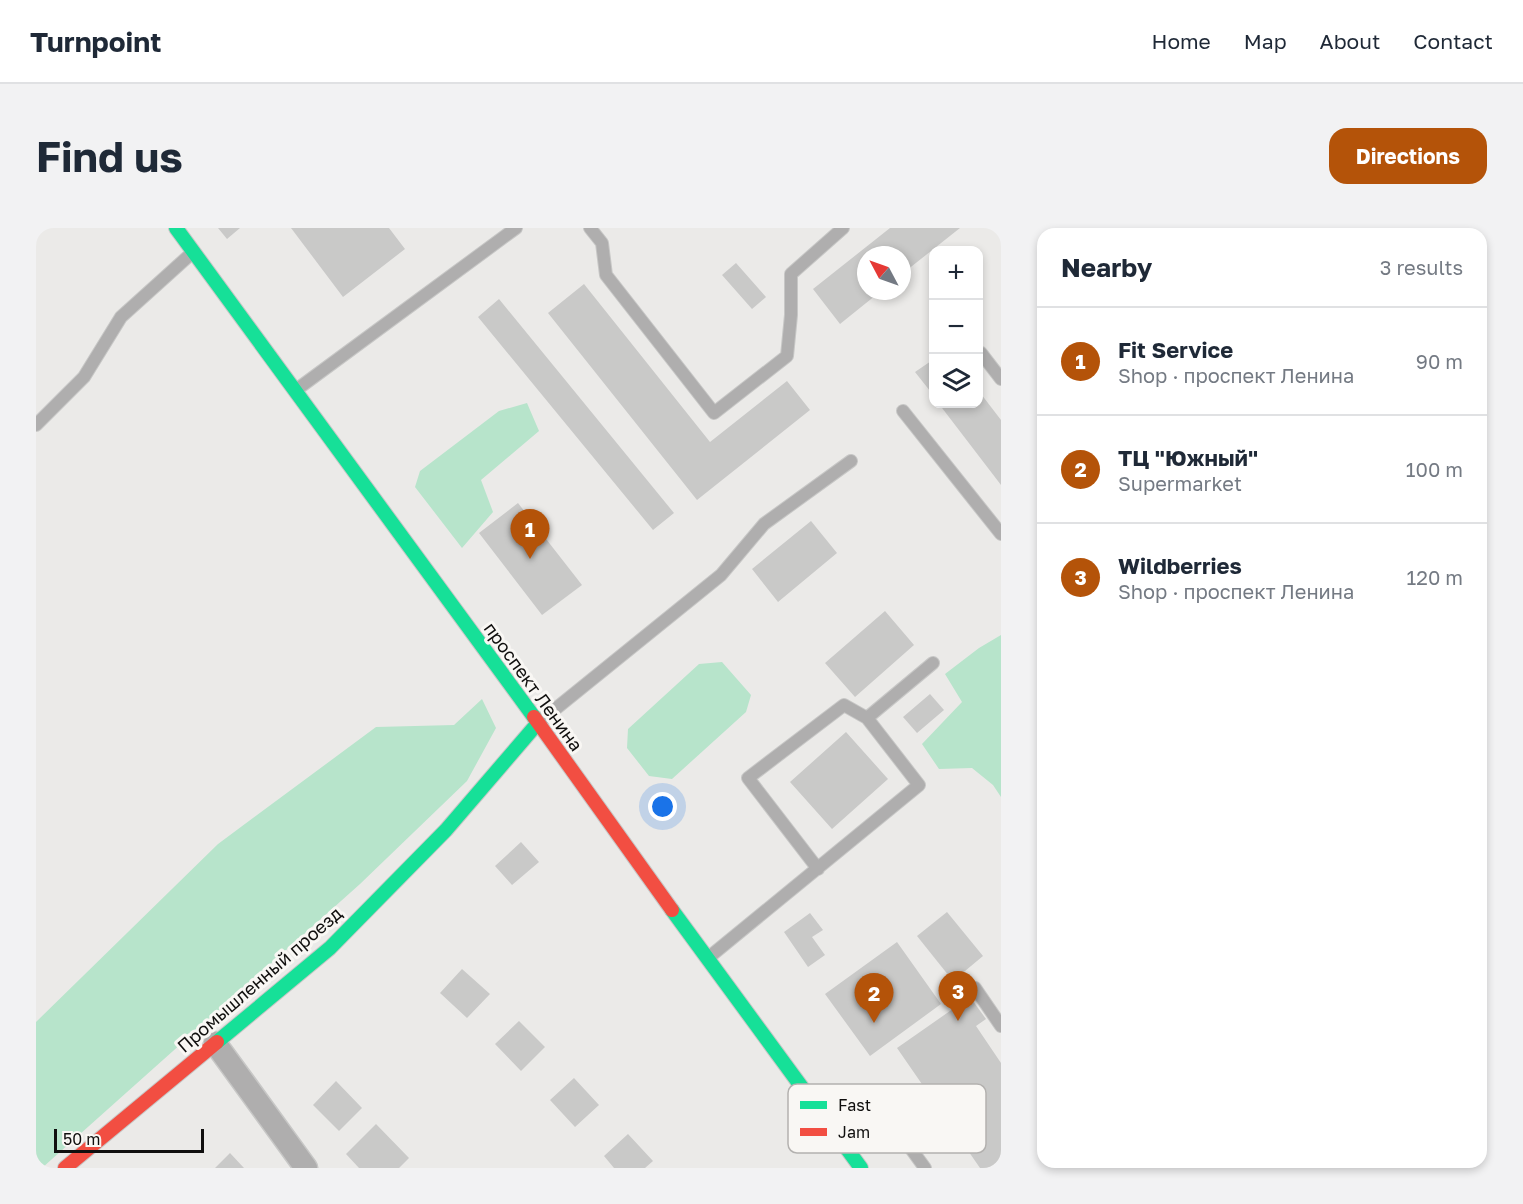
<!DOCTYPE html>
<html lang="en">
<head>
<meta charset="utf-8">
<style>
  body { margin:0; font-family:"Golos Text",sans-serif; background:#f2f2f3; color:#1f2937 }
  .controls { position:absolute; right:18px; top:18px; display:grid; overflow:hidden; border-radius:12px; box-shadow:0 3px 9px #0003 }
  .controls button { width:54px; height:54px; display:grid; place-items:center; padding:0; border:0; border-bottom:2px solid #e0e1e3; background:#fff; color:#1f2937; font:30px sans-serif }
  .compass { position:absolute; left:821px; top:18px; width:54px; height:54px; border-radius:50%; background:#fff; box-shadow:0 3px 9px #0003; rotate:311deg }
  .scale { position:absolute; left:18px; bottom:15px; width:150px; box-sizing:border-box; padding-left:6px; border:3px solid #100f0e; border-top:0; font-size:16px; line-height:21px; white-space:nowrap; color:#100f0e; -webkit-text-stroke:4px #f9f7f4; paint-order:stroke }
  .you { position:absolute; left:627px; top:579px; width:21px; height:21px; margin:-15px; border:4px solid #fff; border-radius:50%; background:#1a73e8; box-shadow:0 0 0 9px #1a73e833 }
  .badge { display:grid; place-items:center; width:39px; height:39px; border-radius:50%; background:#b45309; color:#fff; font-size:20px; font-weight:700 }
  .pin { position:absolute; translate:-50% -50px; filter:drop-shadow(0 2px 3px #0008) }
  .pin::after { content:''; position:absolute; top:32px; width:21px; height:18px; background:inherit; clip-path:polygon(0 0,100% 0,50% 100%) }
  .list { margin:0; padding:0; list-style:none }
  h2 { display:flex; justify-content:space-between; align-items:center; height:78px; margin:0; padding:0 24px; font-size:26px }
  h2 small { font-size:20px; font-weight:400; color:#747a83 }
  .list li { display:grid; grid-template-columns:39px 1fr auto; gap:18px; align-items:center; box-sizing:border-box; height:108px; padding:0 24px; border-top:2px solid #e0e1e3 }
  .list b { display:block; font-size:22px; white-space:nowrap }
  .list p { margin:0; font-size:20px; white-space:nowrap; color:#747a83 }
  .list em { font-size:20px; font-style:normal; color:#747a83 }
  .icon { flex:none; width:33px; height:33px; fill:none; stroke:currentColor; stroke-width:2; stroke-linecap:round; stroke-linejoin:round }
  .map { position:relative; flex:none; width:965px; height:940px; overflow:hidden; border-radius:18px }
  header { display:flex; align-items:center; gap:36px; box-sizing:border-box; height:84px; padding:0 30px; background:#fff; border-bottom:2px solid #e0e1e3 }
  header strong { font-size:28px }
  nav { display:flex; gap:33px; margin-inline-start:auto; font-size:21px }
  .intro { display:flex; align-items:center; justify-content:space-between; box-sizing:border-box; height:144px; padding:0 36px }
  h1 { margin:0; font-size:42px }
  .button { padding:15px 27px; border-radius:18px; background:#b45309; color:#fff; font-size:21px; font-weight:700 }
  main { display:flex; gap:36px; padding:0 36px }
  aside { flex:1; background:#fff; border-radius:18px; box-shadow:0 3px 9px #0003 }
  .map>svg:first-child { display:block }
  .green { fill:#b7e4cb }
  .building { fill:#c9c9c8 }
  .lines { fill:none; stroke-linecap:round; stroke-linejoin:round }
  .lane-casing { stroke:#c7c7c6; stroke-width:14 }
  .street-casing { stroke:#c7c7c6; stroke-width:25 }
  .fast-casing { stroke:#c7c7c6; stroke-width:16 }
  .jam-casing { stroke:#c7c7c6; stroke-width:16 }
  .lane { stroke:#afaeae; stroke-width:12 }
  .street { stroke:#afaeae; stroke-width:22 }
  .fast { stroke:#16e098; stroke-width:14 }
  .jam { stroke:#f24e42; stroke-width:14 }
  .labels { text-anchor:middle; stroke-width:6; stroke-linejoin:round; paint-order:stroke }
  .street-label { font-size:18px; fill:#100f0e; stroke:#f9f7f4 }
  .key { fill:#f9f7f4; stroke:#b3b1af; stroke-width:1.5 }
  .key-label { font-size:16px; fill:#100f0e }
</style>
</head>
<body>
<header>
<strong>Turnpoint</strong>
<nav><a>Home</a><a>Map</a><a>About</a><a>Contact</a></nav>
</header>
<div class="intro"><h1>Find us</h1><a class="button">Directions</a></div>
<main>
<div class="map">
<svg width="965" height="940" viewBox="0 0 965 940">
  <rect width="100%" height="100%" fill="#ebeae8"/>
  <path class="green" d="M491,175l12,28 -58,49 12,32 -31,36 -47,-61 5,-16 79,-60z
    M965,407v162l-8,-12 -21,-17 -33,1 -17,-25 40,-42 -17,-28 34,-26z
    M686,434l29,33 -5,17 -74,67 -23,-3 -22,-28 1,-19 71,-65z
    M446,471l14,29 -29,53 -107,103 -318,284h-6v-146l182,-178 158,-117 78,-2z"/>
  <path class="building" d="M182,0h22l-13,11z
    M255,0h98l16,21 -62,48z
    M854,0h70l-58,46v-19h-36v36h15l-41,33 -27,-35z
    M700,35l30,34 -14,12 -30,-34z
    M548,56l126,158 77,-61 23,29 -113,90 -149,-187z
    M463,71l175,214 -21,17 -175,-213z
    M898,131v37l-19,-24z
    M942,162l23,30v65l-62,-81h39z
    M482,275l64,82 -40,30 -63,-82z
    M775,293l26,32 -59,49 -26,-33z
    M849,383l29,34 -59,52 -30,-34z
    M894,466l14,16 -27,23 -14,-16z
    M810,504l42,47 -56,50 -42,-47z
    M485,614l18,20 -27,23 -17,-19z
    M911,684l36,44 -30,25 -36,-45z
    M774,685l13,17 -11,7 13,18 -17,12 -24,-35z
    M861,714l44,62 -71,52 -45,-62z
    M426,741l28,25 -23,24 -27,-25z
    M934,769l16,22 -10,7 25,37v105h-21l-83,-120z
    M483,793l26,26 -24,24 -26,-27z
    M538,850l25,27 -24,22 -25,-27z
    M300,853l26,27 -23,23 -26,-26z
    M340,896l33,34 -10,10h-40l-13,-14z
    M592,906l25,27 -8,7h-31l-10,-12z
    M194,925l14,15h-29z"/>
  <g class="lines">
    <defs>
      <path id="lane" d="M554,0l12,15 4,32 108,138 73,-57 4,-41v-41l52,-46
        M945,125l20,26
        M260,162l220,-162
        M867,183l98,123
        M0,197l48,-48 37,-60 72,-65
        M502,495l183,-148 43,-51 87,-63
        M782,641l-70,-91 96,-73 23,13
        M672,730l211,-173 -52,-67 66,-55
        M939,760l26,38
        M812,921l42,-29 35,48"/>
      <path id="street" d="M179,815l91,125"/>
      <path id="fast" d="M140,0l358,489
        M636,682l189,258
        M181,814l113,-94 116,-118 91,-106"/>
      <path id="jam" d="M498,489l138,193
        M29,940l152,-126"/>
    </defs>
    <use href="#lane" class="lane-casing"/>
    <use href="#street" class="street-casing"/>
    <use href="#fast" class="fast-casing"/>
    <use href="#jam" class="jam-casing"/>
    <use href="#lane" class="lane"/>
    <use href="#street" class="street"/>
    <use href="#fast" class="fast"/>
    <use href="#jam" class="jam"/>
  </g>
  <g class="labels">
    <g class="street-label">
      <text transform="translate(497 459) rotate(54)" y="6">проспект Ленина</text>
      <text transform="translate(224 752) rotate(-41)" y="6">Промышленный проезд</text>
    </g>
  </g>
  <rect x="752" y="856" width="198" height="69" rx="9" class="key"/>
  <rect x="764" y="873" width="27" height="8" fill="#16e098"/>
  <rect x="764" y="900" width="27" height="8" fill="#f24e42"/>
  <g class="key-label">
    <text x="802" y="883">Fast</text>
    <text x="802" y="910">Jam</text>
  </g>
</svg>
<div class="controls">
<button>+</button>
<button>−</button>
<button><svg class="icon" aria-label="layers" viewBox="0 0 24 24"><path d="M12 4l9 5-9 5-9-5zM3 14l9 5 9-5"/></svg></button>
</div>
<svg class="compass" viewBox="-18 -18 36 36"><path d="M0-13l5 13h-10z" fill="#e53935"/><path d="M0 13l5-13h-10z" fill="#747a83"/></svg>
<div class="scale">50 m</div>
<div class="you"></div>
<div class="pin badge" style="left:494px;top:331px">1</div>
<div class="pin badge" style="left:838px;top:795px">2</div>
<div class="pin badge" style="left:922px;top:793px">3</div>
</div>
<aside>
<h2>Nearby<small>3 results</small></h2>
<ul class="list">
<li><span class="badge">1</span><div><b>Fit Service</b><p>Shop · проспект Ленина</p></div><em>90 m</em></li>
<li><span class="badge">2</span><div><b>ТЦ &quot;Южный&quot;</b><p>Supermarket</p></div><em>100 m</em></li>
<li><span class="badge">3</span><div><b>Wildberries</b><p>Shop · проспект Ленина</p></div><em>120 m</em></li>
</ul>
</aside>
</main>
</body>
</html>
